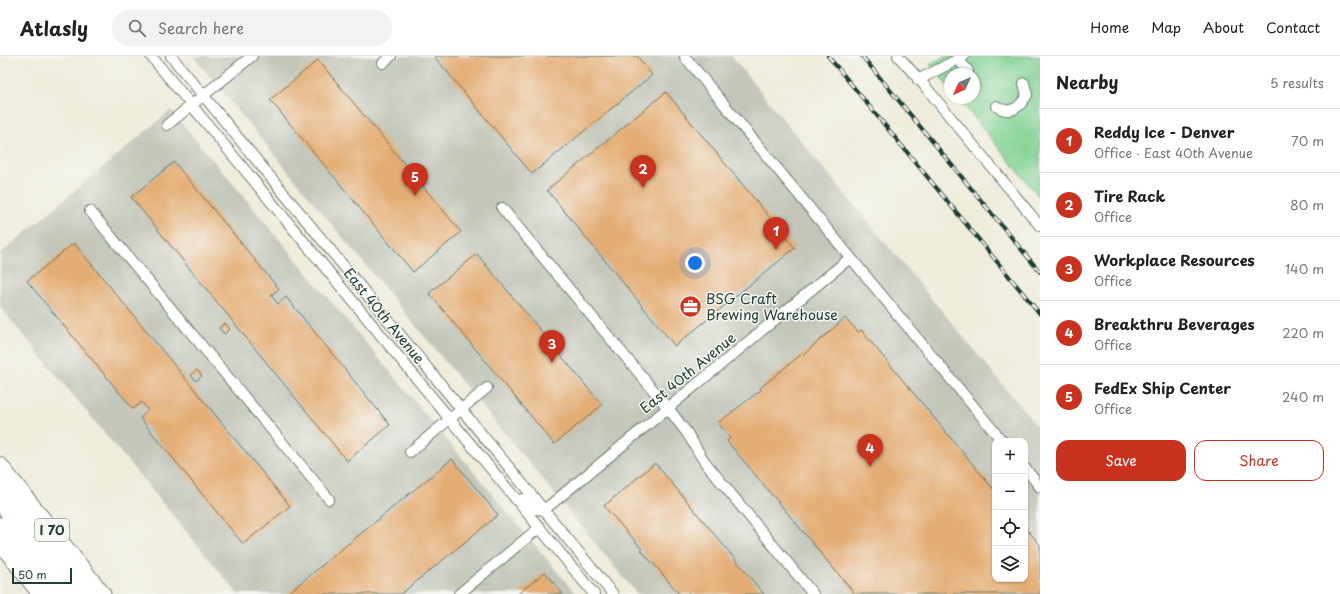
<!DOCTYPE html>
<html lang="en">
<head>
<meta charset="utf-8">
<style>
  body { margin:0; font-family:"Playpen Sans",sans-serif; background:#f2f2f2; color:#222 }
  .controls { position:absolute; right:12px; bottom:12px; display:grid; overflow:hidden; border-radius:8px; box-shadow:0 1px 3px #0004 }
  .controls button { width:36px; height:36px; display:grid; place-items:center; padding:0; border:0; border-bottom:1px solid #e0e0e0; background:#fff; color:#222; font:20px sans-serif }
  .compass { position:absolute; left:944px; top:12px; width:36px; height:36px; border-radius:50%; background:#fff; box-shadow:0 1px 3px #0004; rotate:225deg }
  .scale { position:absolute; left:12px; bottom:10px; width:60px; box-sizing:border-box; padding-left:4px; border:2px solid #1f3d34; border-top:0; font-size:11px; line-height:14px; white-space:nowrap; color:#1f3d34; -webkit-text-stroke:3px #f6f6f2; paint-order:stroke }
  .you { position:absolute; left:695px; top:207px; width:14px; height:14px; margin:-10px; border:3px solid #fff; border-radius:50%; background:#1a73e8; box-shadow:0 0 0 6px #1a73e833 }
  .badge { display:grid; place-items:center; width:26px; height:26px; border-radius:50%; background:#c8321e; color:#fff; font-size:13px; font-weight:700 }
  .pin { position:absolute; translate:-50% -33px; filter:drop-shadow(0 1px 2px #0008) }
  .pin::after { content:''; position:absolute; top:21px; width:14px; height:12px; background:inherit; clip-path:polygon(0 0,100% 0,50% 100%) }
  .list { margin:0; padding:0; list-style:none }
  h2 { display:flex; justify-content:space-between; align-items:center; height:52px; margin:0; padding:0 16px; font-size:17px }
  h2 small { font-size:13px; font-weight:400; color:#767676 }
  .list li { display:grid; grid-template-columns:26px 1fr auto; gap:12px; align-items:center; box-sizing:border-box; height:64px; padding:0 16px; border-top:1px solid #e0e0e0 }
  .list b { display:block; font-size:15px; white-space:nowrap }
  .list p { margin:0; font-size:13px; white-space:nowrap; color:#767676 }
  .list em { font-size:13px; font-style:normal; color:#767676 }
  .actions { display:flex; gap:8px; padding:12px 16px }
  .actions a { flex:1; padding:9px 0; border:1px solid #c8321e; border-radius:12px; text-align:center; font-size:14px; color:#c8321e }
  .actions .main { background:#c8321e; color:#fff }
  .icon { flex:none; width:22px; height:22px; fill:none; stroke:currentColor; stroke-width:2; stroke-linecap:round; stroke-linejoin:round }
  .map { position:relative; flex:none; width:1040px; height:538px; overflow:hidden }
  header { display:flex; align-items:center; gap:24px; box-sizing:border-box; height:56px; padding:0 20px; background:#fff; border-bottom:1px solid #e0e0e0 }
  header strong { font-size:19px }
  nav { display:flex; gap:22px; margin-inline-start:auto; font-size:14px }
  .search { width:280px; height:36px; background:#f2f2f2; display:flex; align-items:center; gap:10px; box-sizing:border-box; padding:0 14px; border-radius:22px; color:#767676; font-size:15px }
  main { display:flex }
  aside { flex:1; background:#fff }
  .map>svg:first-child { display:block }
  .industrial { fill:#c3c6b9; fill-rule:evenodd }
  .green { fill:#80d191; stroke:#508762 }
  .building { fill:#e4ad74 }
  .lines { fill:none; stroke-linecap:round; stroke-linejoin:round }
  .minor-casing { stroke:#687a6e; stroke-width:12 }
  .highway-casing { stroke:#687a6e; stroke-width:17 }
  .minor { stroke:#fff; stroke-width:10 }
  .highway { stroke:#fff; stroke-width:15 }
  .rail-casing { stroke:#1f3d34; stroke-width:4 }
  .rail { stroke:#f6f6f2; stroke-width:2.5; stroke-dasharray:8; stroke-linecap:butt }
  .labels { text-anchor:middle; stroke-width:3; stroke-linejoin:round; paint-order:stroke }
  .shield { fill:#f6f6f2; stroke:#60746d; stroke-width:1 }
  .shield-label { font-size:13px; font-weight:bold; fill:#1f3d34 }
  .poi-label { font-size:14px; fill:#1f3d34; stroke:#f6f6f2; text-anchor:start }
  .street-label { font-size:14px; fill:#1f3d34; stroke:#f6f6f2 }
</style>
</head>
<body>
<header>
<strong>Atlasly</strong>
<div class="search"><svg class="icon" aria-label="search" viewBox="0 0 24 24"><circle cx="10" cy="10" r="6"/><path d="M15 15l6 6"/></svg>Search here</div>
<nav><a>Home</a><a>Map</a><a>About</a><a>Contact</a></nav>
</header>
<main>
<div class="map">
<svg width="1040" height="538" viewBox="0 0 1040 538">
  <rect width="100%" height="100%" fill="#f6f6f2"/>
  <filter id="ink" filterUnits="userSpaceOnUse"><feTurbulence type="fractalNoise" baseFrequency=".025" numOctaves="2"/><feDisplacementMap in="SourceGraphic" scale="8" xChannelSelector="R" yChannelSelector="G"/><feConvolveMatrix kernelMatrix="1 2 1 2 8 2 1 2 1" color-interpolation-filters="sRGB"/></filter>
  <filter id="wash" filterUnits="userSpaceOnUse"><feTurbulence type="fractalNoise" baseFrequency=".012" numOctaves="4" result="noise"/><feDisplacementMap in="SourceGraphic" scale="16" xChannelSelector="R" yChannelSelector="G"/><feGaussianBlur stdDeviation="0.9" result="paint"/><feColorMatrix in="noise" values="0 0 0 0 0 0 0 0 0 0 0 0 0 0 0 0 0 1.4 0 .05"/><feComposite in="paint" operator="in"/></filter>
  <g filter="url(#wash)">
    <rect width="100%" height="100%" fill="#efecda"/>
    <path class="industrial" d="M193,0h538l309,374v164h-403zM995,385h30v138h-30z
      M171,54l405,484h-338l-238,-287v-53z"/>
    <path class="green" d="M946,0h94v142l-82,-100h16v-24h-24v15l-20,-25z"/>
    <g id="blocks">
      <path class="building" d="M434,0h203l15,19 -120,99z
        M318,4l143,172 -48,40 -143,-172z
        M666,36l129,156 -120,98 -128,-156z
        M174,106l105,127 -8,6 7,9 8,-7 104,128 -43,36 -216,-264z
        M74,187l216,263 -47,38 -103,-126 8,-8 -6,-8 -9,7 -106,-128z
        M477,198l125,151 -48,39 -125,-151z
        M845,262l13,14 3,-2 134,161v88h30v-52l15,18v49h-185l-128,-153 3,-3 -12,-15 43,-33 -1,-2 43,-35 1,1z
        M225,267l5,6 -6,5 -5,-6z
        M197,314l5,6 -6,5 -5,-6z
        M452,403l46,56 -97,79h-114z
        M655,407l109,131h-85l-25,-30h-1l-12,-14 1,-1 -38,-43z
        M545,516l18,22h-45z"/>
    </g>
  </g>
  <g filter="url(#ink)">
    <use href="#blocks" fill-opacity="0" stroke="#687a6e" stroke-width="1"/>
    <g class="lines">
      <defs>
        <path id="minor" d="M151,0l443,538
          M171,0l442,538
          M898,0l26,29 116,141
          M685,1l317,384
          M958,3l10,12
          M383,7l8,-7
          M918,24l46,-24
          M996,50c14,9 23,3 31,-11l-3,-12
          M167,69l85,-69
          M502,152l166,200 19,25 17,28 109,133
          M90,155l239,288
          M410,396l77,-64
          M1025,412l15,19
          M522,443l14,10 8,1 306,-252
          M459,538l81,-67"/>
        <path id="highway" d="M0,409l103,129
          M0,430l86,108
          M0,447l72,91
          M0,469l54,69
          M0,487l40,51"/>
      </defs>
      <use href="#minor" class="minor-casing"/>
      <use href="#highway" class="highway-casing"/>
      <use href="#minor" class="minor"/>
      <use href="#highway" class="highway"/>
      <defs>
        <path id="rail" d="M828,0l212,258
          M862,0l178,216"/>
      </defs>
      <use href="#rail" class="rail-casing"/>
      <use href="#rail" class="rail"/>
    </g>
  </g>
  <defs>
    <symbol id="office-disc" viewBox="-11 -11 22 22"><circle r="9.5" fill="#c8321e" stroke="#f6f6f2"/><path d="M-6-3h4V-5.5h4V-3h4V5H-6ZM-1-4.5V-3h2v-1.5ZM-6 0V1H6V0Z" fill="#fff"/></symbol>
  </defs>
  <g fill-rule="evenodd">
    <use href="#office-disc" x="678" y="238" width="25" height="25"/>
  </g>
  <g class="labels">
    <rect class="shield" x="35" y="463" width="34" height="22" rx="3"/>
    <g class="shield-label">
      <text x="52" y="479">I 70</text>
    </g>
    <g class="poi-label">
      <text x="706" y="248">BSG Craft<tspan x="706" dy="16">Brewing Warehouse</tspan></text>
    </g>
    <g class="street-label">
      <text transform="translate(384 260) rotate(51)" y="5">East 40th Avenue</text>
      <text transform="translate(688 317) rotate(-39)" y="5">East 40th Avenue</text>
    </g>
  </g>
</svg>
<div class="controls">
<button>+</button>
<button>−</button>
<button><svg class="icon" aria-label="locate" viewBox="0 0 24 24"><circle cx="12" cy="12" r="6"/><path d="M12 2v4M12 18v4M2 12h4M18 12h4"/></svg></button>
<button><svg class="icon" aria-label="layers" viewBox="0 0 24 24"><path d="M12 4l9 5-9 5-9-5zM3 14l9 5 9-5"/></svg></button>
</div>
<svg class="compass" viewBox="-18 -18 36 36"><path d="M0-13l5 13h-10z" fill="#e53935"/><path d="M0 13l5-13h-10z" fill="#767676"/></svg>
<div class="scale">50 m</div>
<div class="you"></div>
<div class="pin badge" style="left:776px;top:194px">1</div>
<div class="pin badge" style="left:643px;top:132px">2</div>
<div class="pin badge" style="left:552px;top:307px">3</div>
<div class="pin badge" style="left:870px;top:411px">4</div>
<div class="pin badge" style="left:415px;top:140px">5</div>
</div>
<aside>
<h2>Nearby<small>5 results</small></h2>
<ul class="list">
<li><span class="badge">1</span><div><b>Reddy Ice - Denver</b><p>Office · East 40th Avenue</p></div><em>70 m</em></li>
<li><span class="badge">2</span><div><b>Tire Rack</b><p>Office</p></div><em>80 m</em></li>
<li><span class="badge">3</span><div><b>Workplace Resources</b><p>Office</p></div><em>140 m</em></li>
<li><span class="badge">4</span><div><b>Breakthru Beverages</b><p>Office</p></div><em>220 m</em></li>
<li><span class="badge">5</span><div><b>FedEx Ship Center</b><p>Office</p></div><em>240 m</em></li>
</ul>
<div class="actions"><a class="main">Save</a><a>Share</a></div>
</aside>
</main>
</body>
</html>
